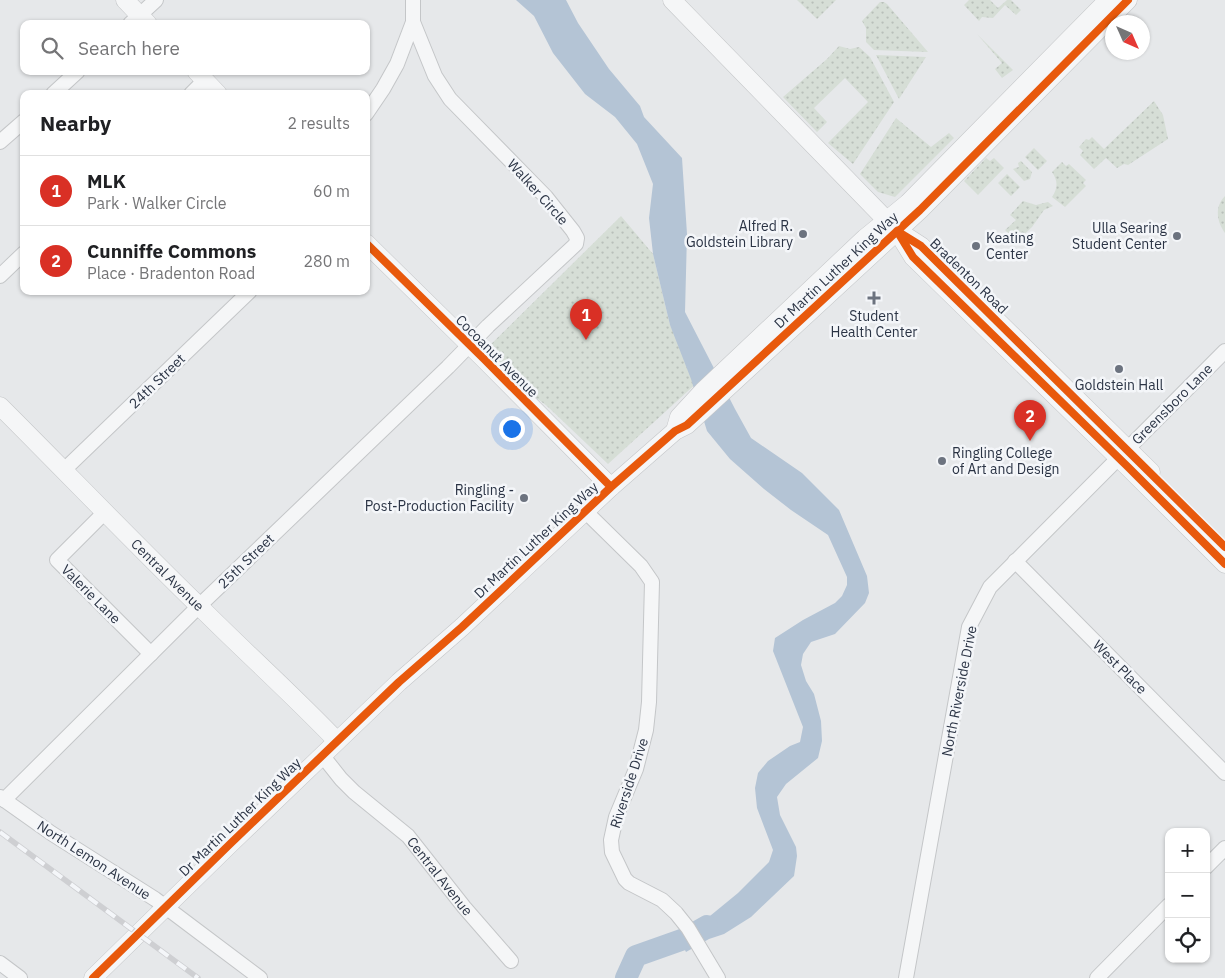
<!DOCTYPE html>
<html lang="en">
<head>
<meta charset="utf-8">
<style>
  body { margin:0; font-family:"IBM Plex Sans",sans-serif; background:#f2f2f2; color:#202124 }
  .controls { position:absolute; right:15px; bottom:15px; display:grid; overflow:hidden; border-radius:10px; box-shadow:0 1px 4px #0004 }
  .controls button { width:45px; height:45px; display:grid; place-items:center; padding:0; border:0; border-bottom:1px solid #e0e0e0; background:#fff; color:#202124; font:25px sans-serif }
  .compass { position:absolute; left:1105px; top:15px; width:45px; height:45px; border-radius:50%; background:#fff; box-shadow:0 1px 4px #0004; rotate:135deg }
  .you { position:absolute; left:511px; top:428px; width:18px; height:18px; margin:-12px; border:4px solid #fff; border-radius:50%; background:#1a73e8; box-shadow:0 0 0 8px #1a73e833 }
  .badge { display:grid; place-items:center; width:32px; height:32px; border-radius:50%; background:#d93025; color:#fff; font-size:16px; font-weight:700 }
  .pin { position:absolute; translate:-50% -41px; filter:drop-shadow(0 1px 2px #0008) }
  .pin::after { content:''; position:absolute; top:26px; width:18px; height:15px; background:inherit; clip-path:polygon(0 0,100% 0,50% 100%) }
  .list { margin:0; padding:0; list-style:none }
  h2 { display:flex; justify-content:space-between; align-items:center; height:65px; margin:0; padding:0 20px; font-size:21px }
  h2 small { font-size:16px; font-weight:400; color:#757577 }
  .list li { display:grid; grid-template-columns:32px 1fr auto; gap:15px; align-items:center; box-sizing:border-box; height:70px; padding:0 20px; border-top:1px solid #e0e0e0 }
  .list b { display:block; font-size:19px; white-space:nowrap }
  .list p { margin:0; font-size:16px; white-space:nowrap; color:#757577 }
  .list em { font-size:16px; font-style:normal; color:#757577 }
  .icon { flex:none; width:28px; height:28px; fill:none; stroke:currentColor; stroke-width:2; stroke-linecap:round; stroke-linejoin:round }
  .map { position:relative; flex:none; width:1225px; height:978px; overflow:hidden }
  .search { position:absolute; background:#fff; box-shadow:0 1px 4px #0004; left:20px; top:20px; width:350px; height:55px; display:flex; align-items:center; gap:12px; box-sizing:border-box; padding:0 18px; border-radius:10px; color:#757577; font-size:19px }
  .panel { position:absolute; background:#fff; box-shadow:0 1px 4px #0004; left:20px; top:90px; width:350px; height:205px; border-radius:10px }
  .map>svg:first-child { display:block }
  .grass { fill:url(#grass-dots) }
  .water { fill:#b4c4d5 }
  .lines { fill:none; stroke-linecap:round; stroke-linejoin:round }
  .river { stroke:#b4c4d5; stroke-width:22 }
  .minor-casing { stroke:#c4c6c8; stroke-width:16 }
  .tertiary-casing { stroke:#c4c6c8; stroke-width:19 }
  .minor { stroke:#f5f6f7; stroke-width:14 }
  .tertiary { stroke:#f5f6f7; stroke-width:18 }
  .rail-casing { stroke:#cecfd2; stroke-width:5.5 }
  .rail { stroke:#f4f6f9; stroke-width:4; stroke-dasharray:11; stroke-linecap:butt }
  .cycleway-casing { stroke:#f4f6f9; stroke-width:11 }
  .cycleway { stroke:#e8590c; stroke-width:8 }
  .poi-dot { fill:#6c737f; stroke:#f4f6f9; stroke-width:2 }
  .labels { text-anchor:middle; stroke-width:5; stroke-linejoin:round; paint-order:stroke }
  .street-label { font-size:14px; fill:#2b3445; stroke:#f4f6f9 }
  .poi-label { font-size:14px; fill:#2b3445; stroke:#f4f6f9; text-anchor:end }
</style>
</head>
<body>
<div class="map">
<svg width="1225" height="978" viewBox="0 0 1225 978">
  <defs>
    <pattern id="grass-dots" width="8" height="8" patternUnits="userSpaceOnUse" patternTransform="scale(1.25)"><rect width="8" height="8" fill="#d6ded6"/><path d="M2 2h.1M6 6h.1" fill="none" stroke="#b8bfb9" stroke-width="1.8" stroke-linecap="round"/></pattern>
  </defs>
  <rect width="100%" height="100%" fill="#e6e8ea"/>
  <path class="grass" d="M797,0h39l-19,19z
    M969,0h21l8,8 9,-8h4l10,10 -5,5 -11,-10 -12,13 -11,-1 -3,4 -15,-16z
    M880,2h4l3,2 41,48 -54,-2 -8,-8v-14l-4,-7z
    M977,34l36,36 -11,8 -7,-9 7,-6z
    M839,46l11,3 9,-2 11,10 24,45 -41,62 -25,-21 40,-41 -23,-24 -31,30 13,14 -10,10 -34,-35 44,-38z
    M876,55l50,2 -27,42z
    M1154,101l9,14 5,24 -40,26 -4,-1 -7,4 -11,-10 -12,11 -14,-14 3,-4 -4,-4 7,-8 3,1 3,-3 12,12z
    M896,118l35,29 18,-14 5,5 -59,59 -17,-5 -18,-18z
    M1034,148l13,13 -9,9 -13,-13z
    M986,158l4,3 4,-3 10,10 -26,27 -14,-14z
    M1021,161l11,11 -2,7 -6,2 -11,-12 6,-2 -1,-4z
    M1062,162l4,4 3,-2 17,16 -3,3 3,3 -21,21 -13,-10c6,-9 6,-16 0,-25z
    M1007,174l13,13 -9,9 -13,-13z
    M1225,196v37c-8,-11 -11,-26 0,-37z
    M1023,201l13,4 12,-3 5,4 -9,4 -12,17 -20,19 -6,-6 4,-5 -5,-5 11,-10 -6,-5z
    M621,216l32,38 17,71 29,56 -91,83 -61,-58 -67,-51z"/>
  <path class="water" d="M516,0h50l12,23 31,46 31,37 4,11 38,41 5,76 -2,78 50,97 16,29 51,35 37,37 28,66 2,17 -4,10 -30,31 -24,8 -8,12 -2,11 5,16 8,13 7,27 1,20 -4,17 -32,26 -9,13 3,18 16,32 1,9 -3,20 -43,41 -27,17 -15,5 -23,13 -9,-17 22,-10 39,-32 31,-31 4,-12 -16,-42 -2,-20 3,-15 10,-12 22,-15 10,-4 3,-15 -30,-76 2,-13 28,-18 32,-17 7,-7 5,-11v-8l-19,-42 -37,-25 -27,-21 -34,-30 -23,-28 -16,-52 -21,-54 -17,-71 -4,-36 4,-34 -16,-40 -22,-27 -30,-23 -32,-41 -19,-37z"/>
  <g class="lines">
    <path class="river" d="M626,978l10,-22 48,-17 23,-13"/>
    <defs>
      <g id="minor">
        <path d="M130,24l26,-24"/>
        <path d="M53,94l25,-23"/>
        <path d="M191,94l14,-14"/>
        <path d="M366,114l17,-25 14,-25 16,-42v-22"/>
        <path d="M0,142l24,-21"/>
        <path d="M0,276l24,-23"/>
        <path d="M64,470l186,-179"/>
        <path d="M585,511l56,55 11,16 -3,120 -3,28 -10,39 -20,48 -5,23 1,12 13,27 4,4 33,17 14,13 12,15 30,50"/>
        <path d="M105,512l-48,48 94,94"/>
        <path d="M1015,561l210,212"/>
        <path id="s1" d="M322,755l19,24 13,13 54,44 56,71 47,54"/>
        <path d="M0,797l51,36 104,66 105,79"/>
        <path d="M4,800l195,-194 249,-239 40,-41 88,-82 1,-6 -4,-7 -27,-34 -96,-98 -15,-23 -22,-54"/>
        <path d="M1206,867l19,-19"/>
        <path d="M0,963l20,15"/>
        <path d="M906,978l63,-351 21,-40 235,-236"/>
        <path d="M1097,978l72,-73"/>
      </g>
      <g id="tertiary">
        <path d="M125,0l23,24"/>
        <path d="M672,0l225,231 16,26 215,210 97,97"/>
        <path d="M196,71l22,23"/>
        <path d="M901,233l20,13 230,226"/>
        <path d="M366,243l118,116 127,128"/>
        <path id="s2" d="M0,406c67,67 133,136 201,202 45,45 92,87 136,133"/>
        <path d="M675,431l4,-14 24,-26 162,-153 43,-35 200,-203"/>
        <path d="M93,978l137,-134 169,-162 63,-55 149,-140 64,-56 12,-6 233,-215 208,-210"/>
      </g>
    </defs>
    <use href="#minor" class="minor-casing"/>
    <use href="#tertiary" class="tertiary-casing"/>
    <use href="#minor" class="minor"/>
    <use href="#tertiary" class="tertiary"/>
    <defs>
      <path id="rail" d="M0,832l198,146"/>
    </defs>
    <use href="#rail" class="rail-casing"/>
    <use href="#rail" class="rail"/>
    <defs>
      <path id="cycleway" d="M897,231l16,26 215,210 97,97
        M900,233l21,13 304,301
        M366,243l118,116 127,128
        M93,978l137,-134 169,-162 63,-55 149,-140 64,-56 12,-6 233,-215 208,-210"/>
    </defs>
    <use href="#cycleway" class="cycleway-casing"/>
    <use href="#cycleway" class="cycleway"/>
  </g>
  <g class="poi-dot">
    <circle cx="803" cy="234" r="5"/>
    <circle cx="1177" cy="236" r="5"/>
    <circle cx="976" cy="246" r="5"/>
    <path d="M871.5 290.5h5v5h5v5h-5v5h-5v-5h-5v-5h5z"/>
    <circle cx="1119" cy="369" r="5"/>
    <circle cx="942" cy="461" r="5"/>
    <circle cx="524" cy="498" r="5"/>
  </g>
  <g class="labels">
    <g class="street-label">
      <text transform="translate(538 192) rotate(48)" y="5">Walker Circle</text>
      <text transform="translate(836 270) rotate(-43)" y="5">Dr Martin Luther King Way</text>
      <text transform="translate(969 276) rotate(44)" y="5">Bradenton Road</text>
      <text transform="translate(497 356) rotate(45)" y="5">Cocoanut Avenue</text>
      <text transform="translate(157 381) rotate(-44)" y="5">24th Street</text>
      <text transform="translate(1172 404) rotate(-45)" y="5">Greensboro Lane</text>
      <text transform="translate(536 540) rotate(-43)" y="5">Dr Martin Luther King Way</text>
      <text transform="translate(246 561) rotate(-44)" y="5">25th Street</text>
      <text dy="5" stroke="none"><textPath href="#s2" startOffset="238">Central Avenue</textPath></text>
      <text transform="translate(91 594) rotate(45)" y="5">Valerie Lane</text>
      <text transform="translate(1120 667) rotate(45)" y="5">West Place</text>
      <text transform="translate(959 691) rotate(-79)" y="5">North Riverside Drive</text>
      <text transform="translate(629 783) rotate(-72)" y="5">Riverside Drive</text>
      <text transform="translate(240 817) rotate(-44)" y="5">Dr Martin Luther King Way</text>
      <text transform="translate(94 860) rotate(33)" y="5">North Lemon Avenue</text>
      <text dy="5" stroke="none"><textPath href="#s1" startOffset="170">Central Avenue</textPath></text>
    </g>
    <g class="poi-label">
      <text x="793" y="231">Alfred R.<tspan x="793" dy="16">Goldstein Library</tspan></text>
      <text x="1167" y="233">Ulla Searing<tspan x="1167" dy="16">Student Center</tspan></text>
      <text x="986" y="243" text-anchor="start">Keating<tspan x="986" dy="16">Center</tspan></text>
      <text x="874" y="321" text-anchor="middle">Student<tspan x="874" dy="16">Health Center</tspan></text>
      <text x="1119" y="390" text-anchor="middle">Goldstein Hall</text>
      <text x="952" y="458" text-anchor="start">Ringling College<tspan x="952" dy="16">of Art and Design</tspan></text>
      <text x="514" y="495">Ringling -<tspan x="514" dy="16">Post-Production Facility</tspan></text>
    </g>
  </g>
</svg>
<div class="controls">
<button>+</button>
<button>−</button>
<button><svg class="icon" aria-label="locate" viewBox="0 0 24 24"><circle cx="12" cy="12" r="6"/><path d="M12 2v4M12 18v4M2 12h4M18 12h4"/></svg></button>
</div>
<svg class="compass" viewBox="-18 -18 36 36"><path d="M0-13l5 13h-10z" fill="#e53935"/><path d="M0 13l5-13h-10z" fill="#757577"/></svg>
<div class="you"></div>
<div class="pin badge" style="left:586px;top:340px">1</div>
<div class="pin badge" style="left:1030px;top:441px">2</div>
<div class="search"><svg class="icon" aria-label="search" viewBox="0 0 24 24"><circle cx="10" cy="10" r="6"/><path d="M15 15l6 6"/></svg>Search here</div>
<section class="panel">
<h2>Nearby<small>2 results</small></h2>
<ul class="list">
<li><span class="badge">1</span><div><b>MLK</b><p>Park · Walker Circle</p></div><em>60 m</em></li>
<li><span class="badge">2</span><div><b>Cunniffe Commons</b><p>Place · Bradenton Road</p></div><em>280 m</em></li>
</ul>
</section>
</div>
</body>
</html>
